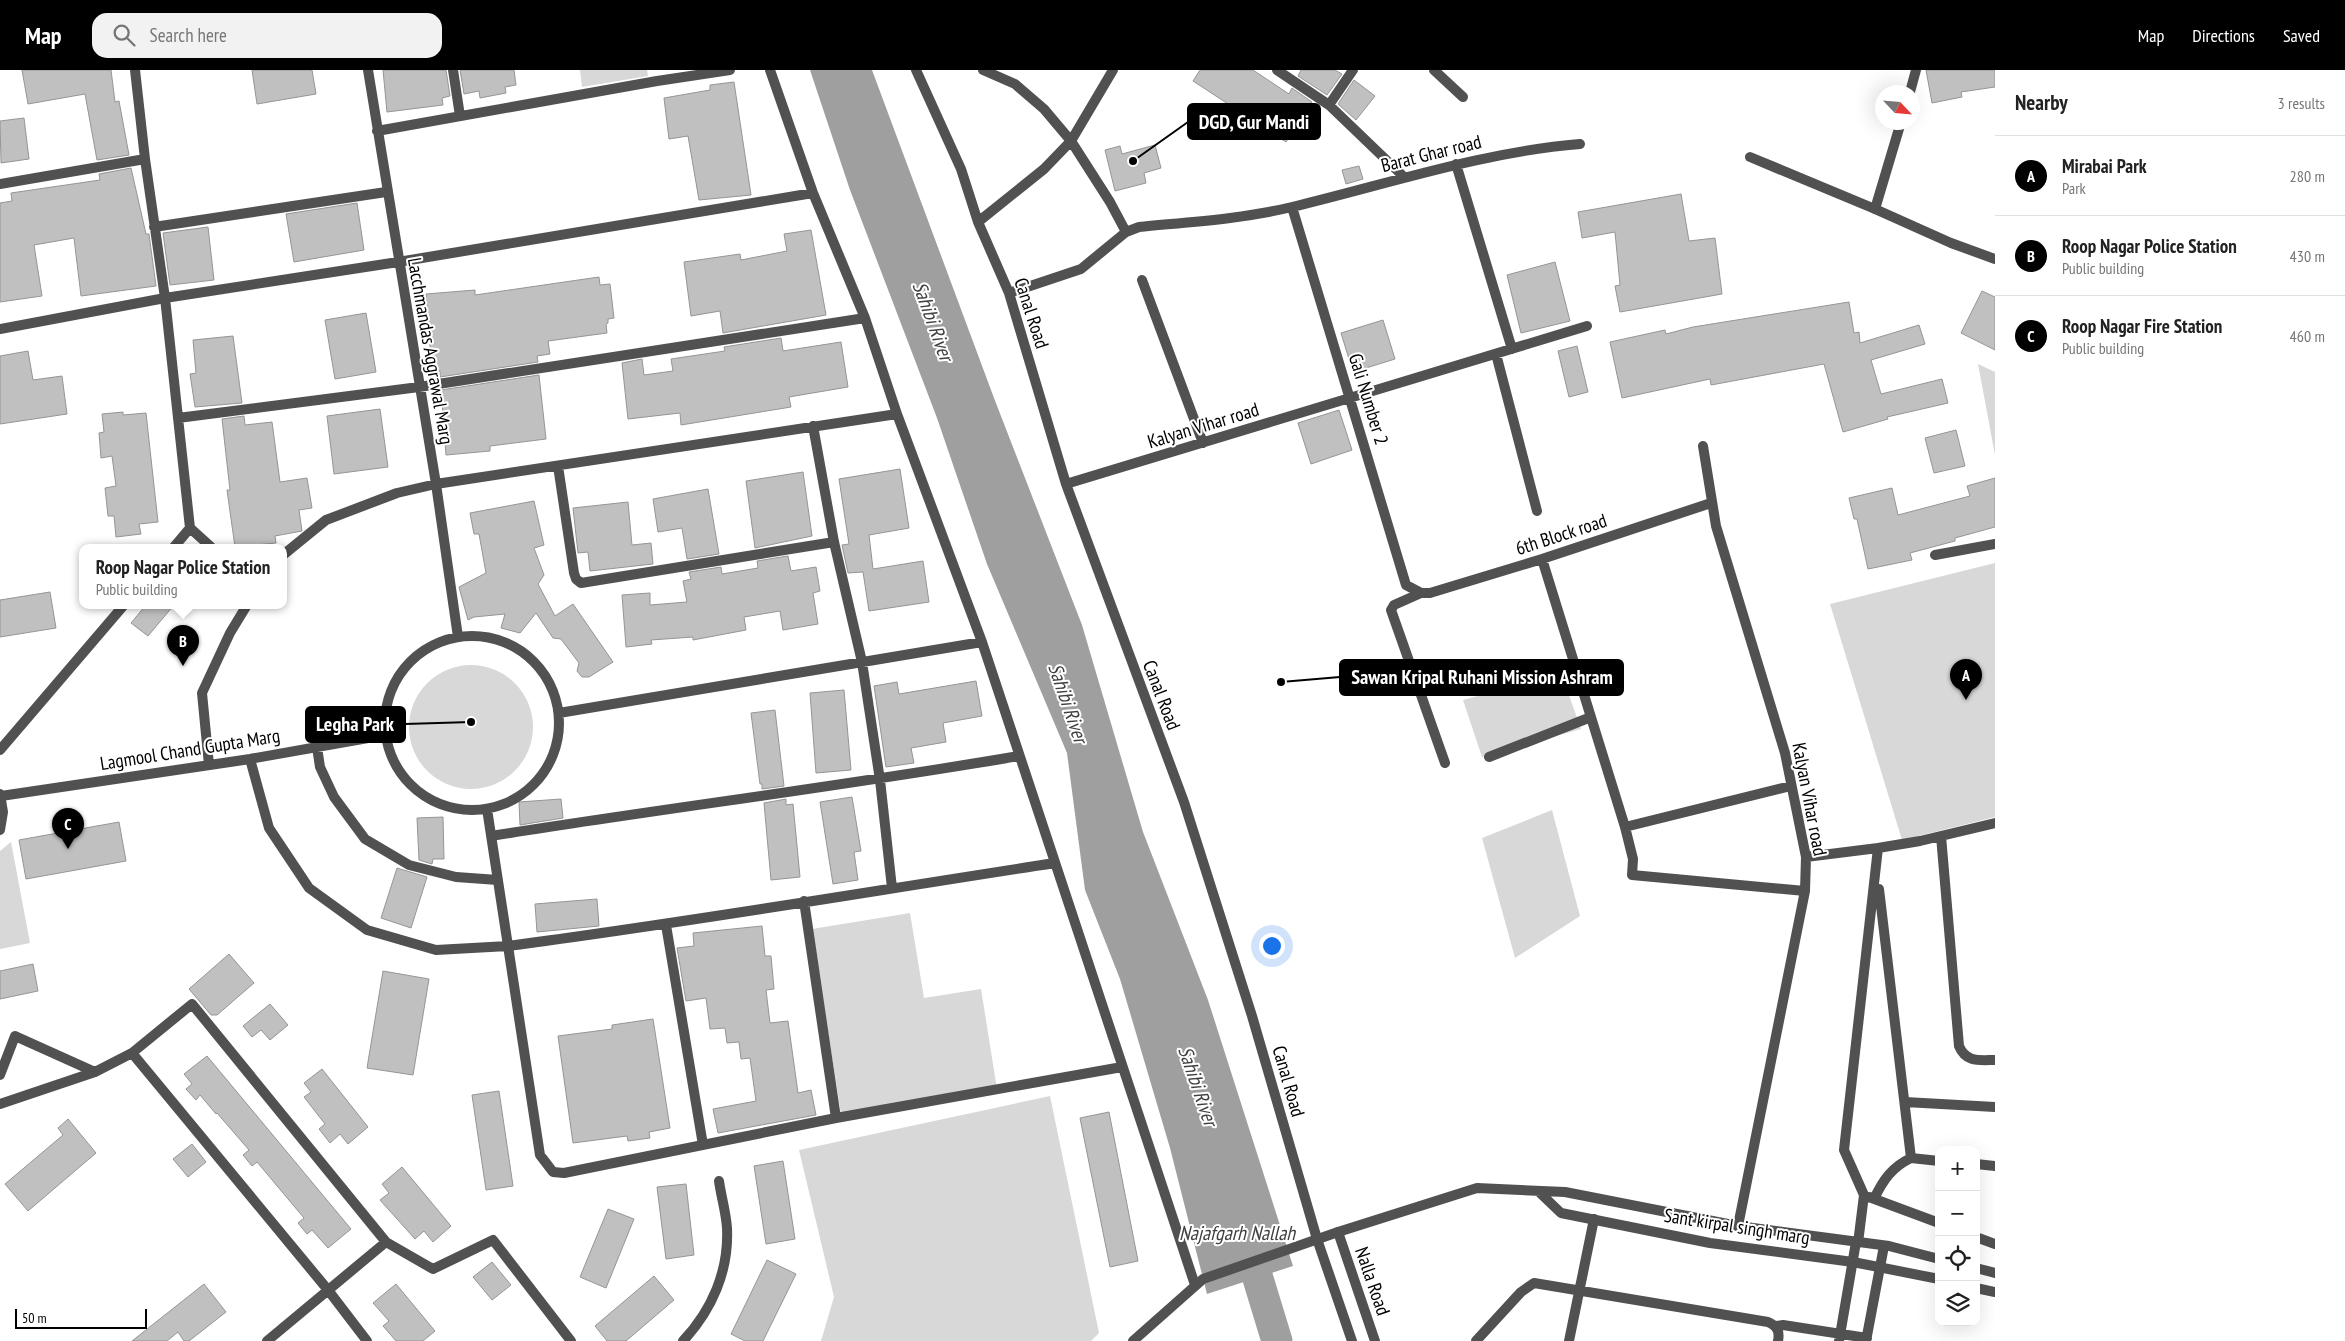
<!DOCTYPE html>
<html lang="en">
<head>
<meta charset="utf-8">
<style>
  body { margin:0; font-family:"PT Sans Narrow",sans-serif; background:#f2f2f2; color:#222 }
  .controls { position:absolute; right:15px; bottom:15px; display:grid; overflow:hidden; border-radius:10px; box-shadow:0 5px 20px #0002 }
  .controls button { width:45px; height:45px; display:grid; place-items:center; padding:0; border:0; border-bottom:1px solid #e0e0e0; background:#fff; color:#222; font:25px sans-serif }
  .compass { position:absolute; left:1875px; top:15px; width:45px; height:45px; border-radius:50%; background:#fff; box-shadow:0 5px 20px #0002; rotate:116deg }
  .scale { position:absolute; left:15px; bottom:12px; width:132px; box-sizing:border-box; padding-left:5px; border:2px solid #000; border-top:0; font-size:14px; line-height:18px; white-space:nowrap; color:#000; -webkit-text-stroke:4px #fff; paint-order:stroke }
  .you { position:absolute; left:1271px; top:875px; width:18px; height:18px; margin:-12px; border:4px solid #fff; border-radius:50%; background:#1a73e8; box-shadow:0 0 0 8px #1a73e833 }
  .badge { display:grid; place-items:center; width:32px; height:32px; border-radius:50%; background:#000; color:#fff; font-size:16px; font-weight:700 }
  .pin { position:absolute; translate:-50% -41px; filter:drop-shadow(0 1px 2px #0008) }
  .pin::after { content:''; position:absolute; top:26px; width:18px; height:15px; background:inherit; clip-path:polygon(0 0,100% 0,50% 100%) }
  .popup { position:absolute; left:79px; top:474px; width:208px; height:65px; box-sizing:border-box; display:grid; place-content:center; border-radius:10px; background:#fff; filter:drop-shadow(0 1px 4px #0005); font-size:16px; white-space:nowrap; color:#767676 }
  .popup b { font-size:19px; color:#222 }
  .popup::after { content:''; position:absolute; left:50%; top:100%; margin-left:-10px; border:10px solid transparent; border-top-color:#fff }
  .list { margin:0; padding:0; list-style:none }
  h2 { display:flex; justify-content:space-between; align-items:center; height:65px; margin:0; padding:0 20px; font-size:21px }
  h2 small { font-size:16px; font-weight:400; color:#767676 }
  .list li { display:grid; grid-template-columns:32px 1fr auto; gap:15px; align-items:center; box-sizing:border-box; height:80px; padding:0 20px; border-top:1px solid #e0e0e0 }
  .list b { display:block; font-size:19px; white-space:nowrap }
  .list p { margin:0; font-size:16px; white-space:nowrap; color:#767676 }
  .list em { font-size:16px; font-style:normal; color:#767676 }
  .icon { flex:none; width:28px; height:28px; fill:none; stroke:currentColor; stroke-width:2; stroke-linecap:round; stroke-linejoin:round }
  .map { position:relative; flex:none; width:1995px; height:1271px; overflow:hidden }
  header { display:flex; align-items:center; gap:30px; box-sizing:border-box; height:70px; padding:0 25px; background:#000; color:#fff }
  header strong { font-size:24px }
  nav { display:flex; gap:28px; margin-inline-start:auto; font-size:18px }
  .search { width:350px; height:45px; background:#f2f2f2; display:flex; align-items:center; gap:12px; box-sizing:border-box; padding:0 18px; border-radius:15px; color:#767676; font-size:19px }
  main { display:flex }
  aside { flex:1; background:#fff }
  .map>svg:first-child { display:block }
  .green { fill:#d8d8d8 }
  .water { fill:#9f9f9f }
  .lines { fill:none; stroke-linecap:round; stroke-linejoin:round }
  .river { stroke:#9f9f9f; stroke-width:31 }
  .building { fill:#c0c0c0; stroke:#959595 }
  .minor { stroke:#515151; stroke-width:10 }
  .tertiary { stroke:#515151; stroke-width:10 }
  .labels { text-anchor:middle; stroke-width:4; stroke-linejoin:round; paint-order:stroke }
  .street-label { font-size:19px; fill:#000; stroke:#fff }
  .water-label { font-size:20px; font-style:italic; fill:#404040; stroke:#fff }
  .leader { fill:none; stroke:#000; stroke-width:2 }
  .callout-dot { fill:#000; stroke:#fff; stroke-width:2 }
  .callout { fill:#000; stroke:#000; stroke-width:2 }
  .callout-label { font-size:20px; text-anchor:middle; font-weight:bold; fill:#fff }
</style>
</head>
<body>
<header>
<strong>Map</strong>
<div class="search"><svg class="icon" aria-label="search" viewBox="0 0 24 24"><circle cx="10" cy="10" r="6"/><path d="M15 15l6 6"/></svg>Search here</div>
<nav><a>Map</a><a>Directions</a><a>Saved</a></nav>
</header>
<main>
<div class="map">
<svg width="1995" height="1271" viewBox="0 0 1995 1271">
  <rect width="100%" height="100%" fill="#fff"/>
  <path class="green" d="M580,0h67l1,6 -66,11z
    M1978,294l17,8v83z
    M1995,493v254l-93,23 -72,-236z
    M409 657a62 62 0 1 1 124 0a62 62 0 1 1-124 0Z
    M1561,603l20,56 -99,28 -19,-57z
    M1552,740l28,106 -65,42 -33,-120z
    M11,772l19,101 -30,6v-98z
    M910,843l14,85 57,-9 16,100 -156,25 -29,-185z
    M1050,1026l49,237 -8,8h-270l13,-44 -35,-147z"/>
  <path class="water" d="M810,0h62l122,328 88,227 61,207 65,168 85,266 -86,28 -37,-146 -50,-169 -35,-89 -18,-137 -80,-189 -50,-146 -87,-228z"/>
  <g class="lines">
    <path class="river" d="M1245,1166l32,105"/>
  </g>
  <path class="building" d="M22,0h89l4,32 4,-1 10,54 -32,5 -12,-66 -57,10z
    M252,0h60l4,24 -59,10z
    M383,0h63l4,26 -8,2 1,7 -56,7z
    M460,0h54l2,15 -11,2 1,6 -26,5 -1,-7 -15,3z
    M1200,0h53l36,24 3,-6 20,14 -26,40 -93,-61z
    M1301,0h34l7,4 -15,21 -29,-19z
    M1926,0h69v17l-34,5 1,5 -30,6z
    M1354,10l21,16 -19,24 -18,-16z
    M734,12l17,113 -52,5 -11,-64 -19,3 -5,-41 46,-8v-5z
    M24,48l5,41 -28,4 -1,-42z
    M1155,75l6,23 -17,5 2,10 -31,8 -10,-41 15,-4 2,8z
    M1359,96l4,13 -17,5 -4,-14z
    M131,98l15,66h3l7,52 -75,10 -7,-58 -40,7 8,51 -42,6v-99l12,-2 -1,-8 89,-13 -1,-6z
    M1681,124l8,47 26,-3 7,56 -102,18 -5,-26 5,-1 -5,-53 -33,6 -4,-26z
    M357,133l7,47 -70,12 -8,-48z
    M208,157l6,53 -44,5 -7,-52z
    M811,160l15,85 -103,18 -3,-22 -29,5 -7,-54 56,-8 1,6 46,-9 -3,-17z
    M1555,192l15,59 -49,12 -14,-58z
    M599,207l1,8 10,-1 4,34 -6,1v4l-2,1 1,9 -59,8 2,13 -13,2 1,6 -98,15v-6l-8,1 -6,-78 49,-4v5z
    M1982,221l13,6v53l-34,-17z
    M1849,232l5,31 5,-1 1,11 59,-18 6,19 -54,16 10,34 61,-15 6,24 -61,14 1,2 -45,13 -19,-68 -113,21 -1,-6 -88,19 -12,-56 55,-12 1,4 27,-7z
    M366,243l10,59 -41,7 -10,-59z
    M1383,250l12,39 -42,13 -12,-39z
    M233,266l9,67 -47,4 -5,-33 6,-1 -3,-33z
    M781,268l2,13 58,-9 7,45 -59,10 2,10 -110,18 -1,-12 -52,6 -6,-56 20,-4 2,16 29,-4 -2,-12 54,-8 -1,-4z
    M1577,276l11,46 -19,5 -11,-46z
    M28,281l5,29 29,-4 5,38 -67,10v-68z
    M539,305l7,64 -56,7v5l-44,4 -5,-65z
    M380,339l8,58 -54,7 -7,-58z
    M1339,340l13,40 -41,14 -13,-41z
    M123,342v3l23,-2 12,109 -19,2 2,10 -25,3 -2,-21h-6l-3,-28 11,-2 -4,-30 -11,2 -2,-25 5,-1 -2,-18z
    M244,346l1,9 27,-3 8,60 27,-4 5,30 -13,2 3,21 -27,5 1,7 -41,4 -8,-57h3l-8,-71z
    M1956,360l9,36 -31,7 -9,-35z
    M900,399l9,59 -40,7 4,34 50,-8 6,41 -60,9 -6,-39 -15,1 -6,-28 7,-1 -10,-65z
    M803,402l9,64 -57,12 -9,-67z
    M1995,408v49l-40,11v3l-45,12 2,7 -44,9 -11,-50h-3l-5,-21 43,-10 6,27 72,-19 -3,-10z
    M708,419l11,65 -32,5 -5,-31 -24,4 -5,-33z
    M534,431l10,44 -10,3 10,27 -6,9 17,32 18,-12 40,58 -24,15h-7l-5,-6 2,-8 -18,-24 -8,-1 -17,-25 -16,20 -19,-5 4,-14 -31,3 -6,3 -9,-33 27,-14 -7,-39h-5l-4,-21z
    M628,432l4,43 19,-2 2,21 -63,7 -2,-19 -10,1 -5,-45z
    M788,486l3,15 25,-4 4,24 -7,2 5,31 -35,6 -3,-19 -36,6 2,13 -53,10v-3l-42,3 1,4 -26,3 -4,-52 28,-2v12l37,-3 -4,-21 8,-2 -2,-7 32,-5 1,7 36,-6 -1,-7z
    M50,522l6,36 -56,9v-37z
    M146,535h28l-26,31 -17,-13z
    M976,611l6,35 -39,7 3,19 -35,6 3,15 -28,4 -12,-81 23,-4 2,12z
    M844,620l7,80 -35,3 -6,-80z
    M775,640l9,76 -22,3v-5h-2l-9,-71z
    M852,727l9,54 -7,1 4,28 -25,4 -13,-82z
    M561,729l2,19 -43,7 -1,-23z
    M786,729v6l7,-1 7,73 -29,3 -7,-77z
    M443,747l1,42h-11l-1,5 -13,-4 -2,-42z
    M119,752l7,39 -100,18 -7,-39z
    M397,798l30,9 -16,51 -30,-10z
    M597,829l2,27 -62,6 -2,-28z
    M762,856l3,30h6l3,33 -8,1 4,33 18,-2 10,72 13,-3 5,25 -98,18 -5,-24 43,-8 -6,-43 -9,1 -2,-17 -12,1 -2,-15 -15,1 -4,-31 -20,3 -9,-53 17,-2 -1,-13z
    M229,884l25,29 -37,32h-6l-22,-26z
    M33,894l5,27 -38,8v-28z
    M383,901l46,8 -16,96 -46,-7z
    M270,934l18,21 -18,15 -9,-10 -9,7 -9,-11z
    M653,949l17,109 -21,4 1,6 -22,3 -1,-5 -54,7 -15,-107 54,-7v-4z
    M207,986l144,173 -23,19 -16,-18 -5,4 -9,-11 6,-5 -47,-56 -5,4 -9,-11 6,-5 -32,-37 -1,1 -16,-19 -4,5 -10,-11 6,-5 -8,-10z
    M322,999l46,58 -20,17 -8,-10 -10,9 -11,-14 6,-5 -21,-27 7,-5 -7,-9z
    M499,1021l14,95 -27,4 -14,-95z
    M1109,1042l29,149 -28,6 -30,-149z
    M68,1049l28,34 -68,58 -23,-27 58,-49 -5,-7z
    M192,1074l14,18 -18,15 -15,-18z
    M783,1091l12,78 -29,5 -12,-78z
    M402,1097l49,59 -18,16 -9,-11 -9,8 -35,-39 9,-7 -7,-9z
    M686,1114l8,71 -28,4 -9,-72z
    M608,1139l26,10 -28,69 -26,-11z
    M767,1190l29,14 -33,67h-18l-14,-7z
    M492,1192l19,23 -19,15 -19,-23z
    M654,1206l20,24 -48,41h-19l-12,-15z
    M204,1214l22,28 -37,29h-5l-6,-9 -11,9h-35z
    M396,1214l39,47 -12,10h-27l-13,-15 6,-5 -16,-18z"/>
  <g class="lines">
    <path class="minor" d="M368,0l68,414 22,153
      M453,0l7,46
      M916,0l45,99 17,53 31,71 57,191 118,318 68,214 65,223 35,102
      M983,0l32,14 29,25 27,32 39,61 16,30
      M1277,0l52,35 75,72
      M1434,0l29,27
      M1329,35l24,-35
      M377,61l280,-50 73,-11
      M1750,87l125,52
      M1456,94l56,185
      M0,114l145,-25
      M1292,137l114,378 15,8
      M978,152l66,-53 27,-28 42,-71
      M154,157l232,-35
      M1142,210l61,163
      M1009,223l72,-24 45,-37 13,-5c51,-5 103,-8 153,-20 96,-23 190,-55 288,-63
      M0,259l165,-31 -20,-139 -10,-89
      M1496,284l41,157
      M897,344l85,228
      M178,348l241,-31 446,-69
      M813,356l21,116 28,120 18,118 12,108
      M1703,376l13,80 69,227 21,104 -1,34 -67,335
      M558,396l16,107 2,6 5,4 253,-41
      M1066,414l521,-158
      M174,477l16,-19
      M211,477l-21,-19 -25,-230 233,-36 415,-69
      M283,485l43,-35 71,-27 39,-9 461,-70 -32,-96 -52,-125 -43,-123
      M1935,485l60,-11
      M1542,489l83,268 8,32 -1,16 173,16
      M385 653a87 87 0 1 1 174 0a87 87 0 1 1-174 0Z
      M559,643l423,-71 213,643
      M317,677l3,20 14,30 31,42 44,26 47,12 42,3
      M0,680l124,-145
      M1489,687l102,-40
      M250,689l19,69 40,60 58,42 69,20 72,-4 -21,-137
      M1445,693l-54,-153 3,-5 27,-12h9l112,-34 169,-56
      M209,695l-7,-72 28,-60 17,-28
      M1,726l249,-37 135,-24
      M1625,757l166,-41
      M491,766c176,-28 353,-50 528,-80
      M1941,766l18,210c7,17 21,14 36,14
      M1806,787l72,-9
      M1055,793c-183,28 -364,59 -547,83l32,209 13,17 11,1 272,-55 286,-51
      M804,831l32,217
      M666,855l37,220
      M132,983l196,237 39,51
      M0,1005l15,-39 80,36 37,-19 60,-49 194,238 -119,99
      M1905,1032l90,5
      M0,1034l95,-32
      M1911,1088l28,3
      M1976,1094l19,2
      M1869,1127l70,26
      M1874,1129c9,-19 18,-32 37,-41l-32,-269
      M1338,1162l37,109
      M1976,1167l19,7
      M386,1172l47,27 60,-29 78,101
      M1858,1173l6,-48 -20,-45 34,-302 42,-7 75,-18
      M1776,1256l7,-1 84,13
      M683,1271c29,-31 46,-70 44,-113 -1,-16 -6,-32 -8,-47
      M1476,1271l45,-49 13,-9 234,39c9,4 12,9 10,19
      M1569,1271l25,-122
      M1839,1271l17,-99
      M1866,1271l18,-95"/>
    <path class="tertiary" d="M1910,22l6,-22
      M1901,52l-26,87 76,34 44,16
      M0,724l3,18 -3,18
      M1538,1121l23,22 149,30 143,19 86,17
      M1976,1198l19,5
      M1976,1218l19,4
      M1133,1271l70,-62 135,-47 139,-44 88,4 173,34 151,20 50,13"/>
  </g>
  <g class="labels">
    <g class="street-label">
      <text transform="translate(1431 83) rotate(-14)" y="7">Barat Ghar road</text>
      <text transform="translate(1032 243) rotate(72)" y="7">Canal Road</text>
      <text transform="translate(431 281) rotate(80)" y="7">Lacchmandas Aggrawal Marg</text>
      <text transform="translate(1369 329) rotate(73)" y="7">Gali Number 2</text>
      <text transform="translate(1203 355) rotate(-17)" y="7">Kalyan Vihar road</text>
      <text transform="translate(1561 464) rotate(-18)" y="7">6th Block road</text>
      <text transform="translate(1162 625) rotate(69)" y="7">Canal Road</text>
      <text transform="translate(190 679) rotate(-9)" y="7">Lagmool Chand Gupta Marg</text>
      <text transform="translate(1810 729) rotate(79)" y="7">Kalyan Vihar road</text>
      <text transform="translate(1289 1011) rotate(74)" y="7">Canal Road</text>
      <text transform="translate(1737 1156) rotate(9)" y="7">Sant kirpal singh marg</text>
      <text transform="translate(1373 1211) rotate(71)" y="7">Nalla Road</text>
    </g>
    <g class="water-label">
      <text transform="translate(933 251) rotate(70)" y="7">Sahibi River</text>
      <text transform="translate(1068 633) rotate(71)" y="7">Sahibi River</text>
      <text transform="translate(1198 1016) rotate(71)" y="7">Sahibi River</text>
      <text x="1237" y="1170">Najafgarh Nallah</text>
    </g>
  </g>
  <path class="leader" d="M1133 91L1188 52M1281 612L1340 607M471 652L405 654"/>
  <g class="callout-dot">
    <circle cx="1133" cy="91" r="5"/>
    <circle cx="1281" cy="612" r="5"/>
    <circle cx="471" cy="652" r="5"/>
  </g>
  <g class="callout">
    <rect x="1188" y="34" width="132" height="35" rx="5"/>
    <rect x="1340" y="590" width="283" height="35" rx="5"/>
    <rect x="306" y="637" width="99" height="35" rx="5"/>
  </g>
  <g class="callout-label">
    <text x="1254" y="59">DGD, Gur Mandi</text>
    <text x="1482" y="614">Sawan Kripal Ruhani Mission Ashram</text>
    <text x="355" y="661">Legha Park</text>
  </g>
</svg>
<div class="controls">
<button>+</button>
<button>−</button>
<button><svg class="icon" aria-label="locate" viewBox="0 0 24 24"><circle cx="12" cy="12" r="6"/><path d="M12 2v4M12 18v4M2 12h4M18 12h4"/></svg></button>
<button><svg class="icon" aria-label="layers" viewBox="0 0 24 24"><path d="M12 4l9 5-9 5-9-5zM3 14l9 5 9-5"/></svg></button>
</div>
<svg class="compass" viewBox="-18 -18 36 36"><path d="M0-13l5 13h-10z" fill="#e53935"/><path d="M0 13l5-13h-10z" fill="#767676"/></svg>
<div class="scale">50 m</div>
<div class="you"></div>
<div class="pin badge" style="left:1966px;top:630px">A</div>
<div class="pin badge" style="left:183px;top:596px">B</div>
<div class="popup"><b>Roop Nagar Police Station</b>Public building</div>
<div class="pin badge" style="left:68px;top:779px">C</div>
</div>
<aside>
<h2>Nearby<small>3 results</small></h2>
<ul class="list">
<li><span class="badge">A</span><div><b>Mirabai Park</b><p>Park</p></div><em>280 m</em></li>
<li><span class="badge">B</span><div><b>Roop Nagar Police Station</b><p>Public building</p></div><em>430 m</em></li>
<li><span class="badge">C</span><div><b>Roop Nagar Fire Station</b><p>Public building</p></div><em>460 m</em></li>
</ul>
</aside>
</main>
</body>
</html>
